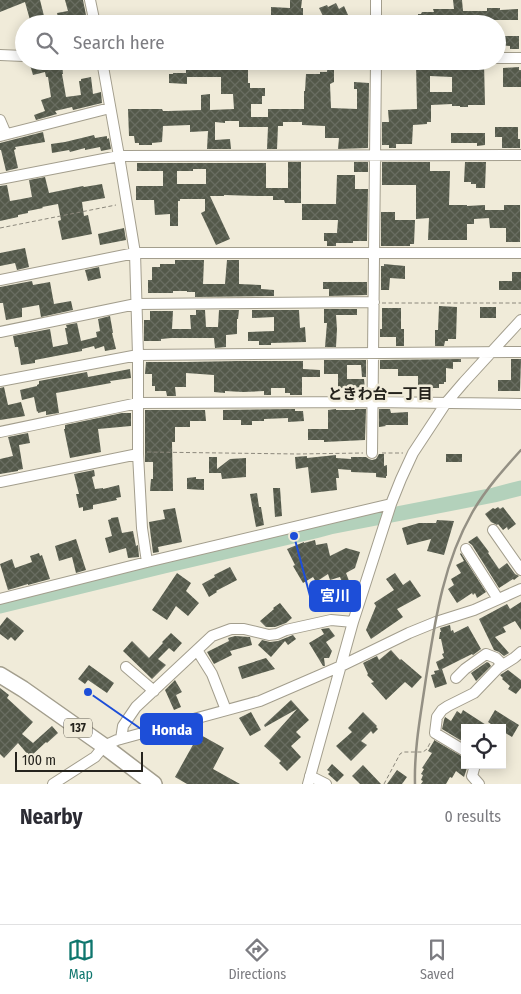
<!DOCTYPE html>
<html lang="en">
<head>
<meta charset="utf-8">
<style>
  body { margin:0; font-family:"Fira Sans Condensed","Noto Sans JP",sans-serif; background:#f2f2f3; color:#2b2b33 }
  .controls { position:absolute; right:15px; bottom:15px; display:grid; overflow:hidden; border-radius:0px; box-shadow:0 2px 12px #0003 }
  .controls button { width:45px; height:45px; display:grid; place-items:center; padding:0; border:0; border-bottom:1px solid #e1e1e2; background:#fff; color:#2b2b33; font:25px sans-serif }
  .scale { position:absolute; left:15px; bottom:12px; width:128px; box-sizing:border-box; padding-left:5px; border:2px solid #25231d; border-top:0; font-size:14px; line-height:18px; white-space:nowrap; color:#25231d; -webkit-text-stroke:4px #f0ebd9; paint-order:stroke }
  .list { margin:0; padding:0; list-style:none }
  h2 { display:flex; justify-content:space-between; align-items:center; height:65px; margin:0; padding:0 20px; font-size:21px }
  h2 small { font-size:16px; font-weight:400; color:#7c7c81 }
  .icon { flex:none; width:28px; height:28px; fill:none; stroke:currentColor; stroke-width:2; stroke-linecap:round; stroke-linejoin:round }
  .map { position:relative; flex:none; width:521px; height:784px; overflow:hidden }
  .search { position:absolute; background:#fff; box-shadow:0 2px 12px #0003; left:15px; right:15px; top:15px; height:55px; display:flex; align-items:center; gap:12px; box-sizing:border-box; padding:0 18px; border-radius:28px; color:#7c7c81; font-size:19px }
  .sheet { height:140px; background:#fff }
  nav { display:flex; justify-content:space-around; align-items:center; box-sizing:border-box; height:70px; border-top:1px solid #e1e1e2; background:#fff; font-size:14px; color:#7c7c81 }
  nav a { display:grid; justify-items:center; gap:2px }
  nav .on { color:#0f766e }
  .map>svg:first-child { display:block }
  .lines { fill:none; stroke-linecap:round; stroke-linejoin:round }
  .river { stroke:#b3d1bb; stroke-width:15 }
  .building { fill:url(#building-cross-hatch); fill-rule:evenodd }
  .minor-casing { stroke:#a39e8d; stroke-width:12 }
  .highway-casing { stroke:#a39e8d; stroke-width:18 }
  .path { stroke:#8c887c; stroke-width:1; stroke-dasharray:4 2.5; stroke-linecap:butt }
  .minor { stroke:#fff; stroke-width:10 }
  .highway { stroke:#fff; stroke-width:15 }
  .rail { stroke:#949084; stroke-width:2.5 }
  .labels { text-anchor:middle; stroke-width:5; stroke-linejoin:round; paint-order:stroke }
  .shield { fill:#f0ebd9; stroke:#625f55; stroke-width:1 }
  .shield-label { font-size:12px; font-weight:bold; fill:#25231d }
  .neighbourhood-label { font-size:15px; font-weight:bold; fill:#25231d; stroke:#f0ebd9 }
  .leader { fill:none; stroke:#1d4ed8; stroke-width:2 }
  .callout-dot { fill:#1d4ed8; stroke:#f0ebd9; stroke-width:2 }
  .callout { fill:#1d4ed8; stroke:#1d4ed8; stroke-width:2 }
  .callout-label { font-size:15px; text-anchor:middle; font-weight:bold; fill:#fff }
</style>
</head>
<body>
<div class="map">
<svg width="521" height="784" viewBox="0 0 521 784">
  <defs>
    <pattern id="building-cross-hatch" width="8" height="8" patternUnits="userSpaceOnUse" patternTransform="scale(1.25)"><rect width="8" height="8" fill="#54594a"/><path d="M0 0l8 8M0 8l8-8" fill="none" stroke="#696d61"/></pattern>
  </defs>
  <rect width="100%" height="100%" fill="#f0ebd9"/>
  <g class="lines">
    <path class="river" d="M0,606l164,-40 151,-35 15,-4 164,-32 27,-7"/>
  </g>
  <path class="building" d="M0,0h40l6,24h-14l-1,-5 -1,1 -5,-18 -25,10z
    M65,0h18l4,20 -10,2 -1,-3 -17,3 -2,-9 11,-2z
    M290,0h12l-1,8h2v16h-13v-2l-17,-1v-6h-2v-8l19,1z
    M453,0h9l1,11h24v-3h13v2l18,-1v11h-57v4l-43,-2v-8h3l1,-2h12l-1,-3h21z
    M336,3l3,6 5,-3 8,18h-25l-8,-16 8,-3 1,2z
    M497,36h22v13h-9v-3l-13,-1z
    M41,62l1,2 10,-2v3l10,-1 1,10h-1l4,23 15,-2 -2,-14h2v-2l10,-2 2,17 8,-2 1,11 -29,7 -1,-3 -17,4 2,3 -21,6 -2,-5 11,-4 -4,-11 10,-3 -3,-20h-2l-1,-5 -12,3 -3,-10z
    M238,63l10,1v19h2v5h15v8h-3v8h-11v13h17v-8h36v-18h1l1,-17h14v-2h7l1,-7h6v17l-4,2 1,24 26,1v-20h-3v-7l15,1 -1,65 -30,1 1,-11h-14v-12l-23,-1v-3h-19v4h-5l-1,23h-10l1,-22h-29v-6h-14v2l-10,-1v18l15,-1 1,10h-24l1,-18 -18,1v-7l-27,1 -1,16 -10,1v2h-13v-2h-4l-1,-7h-5l-1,-27h34l1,2h5l33,-1v-15l9,-1v16l24,-1 -1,-15h-12v-17h-34v7l-18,-1v-9h4v-1h13v-9h52z
    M416,63l30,1v3h28v-4h10l1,42h-17v2h-8v-1h-8v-2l-21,1v17h-4v2l-14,1 -1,19h-16v4h-7v-3h-7v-23h7l-1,-12 29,-1zM430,76l22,1v15h-22z
    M519,67v3h2v17h-18v-19z
    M495,127h23v12h2v9h-18v-11h-7z
    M43,132l2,10 -30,5 1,2 -2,1 4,18 -12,3 -5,-21h-1v-7z
    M451,133h34v12l-8,1v-3h-26z
    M94,135l1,3 12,-2v3l2,-1 2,11 -10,2 -1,-4 -15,3v-2l-15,4 -1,-2 -17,3 -1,-9 14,-2z
    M288,162h13v41h-16l-1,-3h-11v-4h-16l-33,-1v1h-14l20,43 -14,6 -15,-32 4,-2v-12h-25v2h-2v25h-8v-12l-15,1 -1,-15h-18v-14h27v-15h-26v-8h129v25h22zM193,169h13v15h-29v-13h16z
    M354,162h14v10h-14z
    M382,162h48v9h20l-1,34h18v1l18,-1v5h19v-5h16v37h-14v-14h-16l-1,-10 -15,1v5h-7v16h-39l1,-22 -13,1v-34h-34z
    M465,162h21l-1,26h-9v-4h-5v-2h-7z
    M337,175h18v14h13l-1,52h-14v2h-17v3h-9v-5h-3v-8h13l1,-13h-36v-16h34z
    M45,177l4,16 34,-7 1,1 18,-3 3,14 -23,4 2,14 4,-1 4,19 -30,6 -4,-19 3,-1 -3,-16 -16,3 1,1 -15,3v2l-10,2v2l-18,4v-35l7,-1 3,16 6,-1 16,-3 -3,-17z
    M381,212h14v8h20l-1,24h-4v2h-29z
    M124,228l2,12 -26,5 -2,-11z
    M25,248l4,19 -12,3 -2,-7 -15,3v-13z
    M175,260h29l-1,24h22l2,-24h12v24l22,1v4l13,1v6l-79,1v-5h-8v-1h-14v2h-25v-13h4v-13h8v-3h15z
    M384,264l21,2v13l-15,-1 -1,12h-8v-24h3z
    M99,267l2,11 -13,3 -3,-11z
    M512,272h9v18h-22v-9h13z
    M32,281l1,4 17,-3 4,22 17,-3 2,9 -32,7 -2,-12 -17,3v9l-16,3 -3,-17h-3v-16z
    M323,282h44v13l-38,1v-7h-6z
    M439,306l18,1 -1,32h-8v2h-3l-1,5h-9v-16h3z
    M480,307h16v11h-16z
    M382,308h19v21h3v17h-8v-9h-16v-8h2z
    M324,309h33v6h-21l1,14 -1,18h-11l2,-24h-3z
    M196,310h9l1,17h12l1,-17h20l-1,9h-1v15l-11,1v12l-11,1 -1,-10h-43l-10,1v2h-17v-21h6v-9h23l-1,18h19l-1,-14h6z
    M252,310h47l1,18 5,-1 1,15 -35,1v2h-12v-4h-11v-9l26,-1v-14l-22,1z
    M110,316l3,17h-1l4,16 -11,2 -1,-5 -9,3 -1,-3 -12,3v2l-47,9v3l-14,2 -3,-18h-3l-2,-11 37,-7 3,18 15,-3 -3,-16h2l-1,-3 11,-2 4,18 16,-4 -1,-5 4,-1 -2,-12z
    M461,359v3h-8v7l-7,-1v14h-2v2h-5v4h-6v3h-10v-2h-5v-13h-20v-7h-18v-9z
    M511,359h10l-1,32h-22v-11h13z
    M324,360h42v17h-4l-1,-12h-14v14h17l1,11h-21v-2h-6v-14h-14z
    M238,361h65v8l17,1v7h-18v18h-12v-2h-5v-5h-14v7h-7v-4l-21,1 -18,-1v2l-11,-1v-17l-28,-2v14h-11l1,9h-9l-1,-5h-11v-5h-3v-12h-7l1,-12h40z
    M130,369l1,9 -21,3 1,2 -55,10 3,20 -13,2v-4l-8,2v-2l-1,1 -3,-15 -12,3 -2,-10 17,-4v-1l2,-1v-3l48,-9 1,5z
    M4,387l4,18 13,-3 4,14 -25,4v-32z
    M295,409v2h8l1,10 -16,1v-4l-24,1v2h-12v4h-11v-5h-18v-10z
    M336,409v1h19v-1h11l-1,31 -41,2v-2h-16v-11h20v-19z
    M379,409h11l1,4 17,-1v13h-23l1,1 -7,1z
    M145,410h60l1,11h-16v6h-15v15h-3l1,49h-23l1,-12h2v-17h-8z
    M122,413h9v13l-33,3 3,23 -31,6 -6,-29h1v-4z
    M28,433l2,10 -11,2 4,24 -5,1v1l-18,3v-15l13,-3 -5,-19z
    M379,454h5v12l3,-1v11h-1v2l-10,-1v-4l-25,-1v-2l-13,-1 1,9h-3l1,12 -26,3 -3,-26 -12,2 -1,-12 12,-1v2l29,-3v3l15,1v-2h15l3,2 3,1 4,-1z
    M446,454h16v8h-16z
    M209,457h8v12l13,-10 16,-1v19l-24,2 -1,-6h-12z
    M94,470l1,6 -3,1 3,12 8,-1v1l16,-4 2,12 -5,1 1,2 -24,5v4l-10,2v-4l-4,1 -3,-14h3l-5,-20z
    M196,477v2h8v11l-17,-1v-11z
    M273,488h7l2,28 -7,1z
    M257,493l2,14h2l3,18 -8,2 -6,-33z
    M498,507l2,2 3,-2 13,17 -8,6 -1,-3 -4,3 -5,-6 -1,1 -6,-3 -6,-8 8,-6 2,1z
    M175,508l7,34 -24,5 1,5 -6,1 -4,-31 16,-3 -2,-9z
    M118,517l4,16 11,-2 3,15 2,-1 1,12 -11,1 -2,-10 -17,5 -4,-15 7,-2 -4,-16 3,-1v-1z
    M437,520l17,1 -10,34 -17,-4 4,-12 -24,6 -5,-17 17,-5h17z
    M477,536l12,16 -1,1 11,16 8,-6 8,11 4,2 -5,4 -1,-1 -14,9 -27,-43 -4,-3z
    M76,539l10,31 -10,3 -4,-16 -13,4 -4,-15z
    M315,540l1,5 11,-2 3,13 16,-8 14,4 -5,16 -9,5 5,13 -6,3 -5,-12 -10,3 -2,-6 -12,8 -3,-5 -10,6 -10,-17 2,-1 -8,-16 17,-7v1z
    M39,553l1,3 2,-1 8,24 -22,6v-1l-20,6 -8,-26 12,-5 3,9 17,-6 -2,-6z
    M461,553l25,39 -9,6 -2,-5 -2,2 -1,-2 -15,10 -9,-14 6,-4 -3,-6 10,-6 -5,-8 8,-4 -4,-7z
    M230,567l7,13 -21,11 1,1 -8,5 -7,-13 13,-7 -1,-2z
    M177,573l14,10 -5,8 13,12 -11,13 -12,-10 -9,14 -15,-10z
    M395,573l8,12 7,-5 11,16 -24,13 6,8 -32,22 -5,-9 10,-24 -2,-3 20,-13 -8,-11z
    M521,602v28l-6,-9 -12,6 3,5 -11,5 14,16 -5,3 -5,-4 -5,-2 -15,-31 28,-15 3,5z
    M280,603l12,15 -6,5 -11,4h-9l-6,-6 14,-12 -1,-1z
    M7,617l17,14 -9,10 -4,-4 -3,3 -8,-6v-8z
    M450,625l1,6 2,-1 1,3 14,-7 13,23 -8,6 -1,-1 -30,15 5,15 -12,4 -4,-13 4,-1 -1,-3 5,-1 -3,-8 8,-4 -2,-4 2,-1 -3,-14h-2l1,-7h1l-1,-4z
    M329,628l6,8 -9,6 6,9 -3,7h-5l1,8h-2l-14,-23 15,-9 -3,-5z
    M171,633l11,10 -8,9 -5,-4 -11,11 8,6 -14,14 -29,-28 9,-10 17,17 14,-15 -1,-1z
    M293,635l3,4 -8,6 -3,-4 -14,16 -13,-12 4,-5 8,2 8,-1z
    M235,636l15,1 2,8 -22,6 2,4 -18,9 -7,-12 22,-11 -1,-3z
    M391,650l9,10 1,-1 21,18 -10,11 -7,-6 -19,18 -15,-17 3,-1 -7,-7 1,-1 -5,-11 14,-7 2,4z
    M266,658l9,11 -33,10 -4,-12z
    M487,662l2,1 2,3 -15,15 -5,-8z
    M89,665l25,18 -7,10 -19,-13 -3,4 -7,-5z
    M508,670l13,10v8l-5,6 -8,-5 2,-3 -8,-7 1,-1 -3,-3z
    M175,680l7,12 -6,3 5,12 -7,3 -9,-20z
    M0,688l9,7 -2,3 26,24 -11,12 11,9 19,-17 6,7 -11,10 -1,-1 -16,15 -12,-14 -14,15 -4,-4z
    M291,700l18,20 -13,12 5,5 -10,9 10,11 -14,14 -8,-8 2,-2 -17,-15 33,-37 -32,18 -1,-2z
    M463,710l17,11 11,7h-26v15l-23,-14 2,-9 1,-3 6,4 6,-10 4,3z
    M495,710l24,15 -7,12 -10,-6v-3h-5l-9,-6z
    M251,712l10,18 -11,6 -11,-18z
    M363,712l14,14 -1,1 2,2 -5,5 -2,-3 -10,10 6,4 -16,16 -15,-15 16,-14 -4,-4z
    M199,734l25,14 -11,21 27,15h-53l-12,-7z
    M434,740l31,18v7h3l-4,12 -8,-6 -4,7 -2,-1 -4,7h-25l2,-3 -2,-1 2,-5 -2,-1 3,-5 -2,-1 10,-15 -4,-2 6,-10z
    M332,764l12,11 -7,7 -9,-8 2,-2 -3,-2z
    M363,765l18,19h-21l-8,-8z
    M397,770l10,7 -5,7h-15z"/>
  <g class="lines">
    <defs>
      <path id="minor" d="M90,0l5,24
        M376,24v-24
        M0,55l24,1
        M497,58h24
        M102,61l17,95 16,97 3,102v99l4,74 5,34
        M0,120l6,14
        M0,136l110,-28
        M0,179l119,-23 402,-1
        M0,280l135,-27h386
        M0,332l136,-28 238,-2
        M0,381l138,-26 383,-3
        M0,432l138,-29 234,-1 149,2
        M372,453l4,-392
        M0,482l138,-28
        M493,530l28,40
        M466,549l32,50
        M0,599l147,-37 244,-58
        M197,650l15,24 14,36
        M126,667l28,24
        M456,678l9,-9 21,-15 10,4 7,7
        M121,739l2,-13 13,-19 76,-71 19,-7h13l25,6 8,-1 9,-4 45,-10 22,2
        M465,751l-30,-18 2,-16 5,-7 6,-4 26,-13 24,-25 16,-10 7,-6
        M475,765l-3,11 7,8
        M310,776l16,8
        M53,784l42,-27 9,-11 13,-6 143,-39 81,-35 68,-33 27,-11 38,-12 47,-21
        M308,784l45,-162 38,-118 10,-25 12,-26 33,-50 18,-21 57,-62"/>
      <path id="highway" d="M0,675l23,14 81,57 50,38"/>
    </defs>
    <use href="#minor" class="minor-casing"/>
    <use href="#highway" class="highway-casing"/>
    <path class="path" d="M0,228l116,-23
      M382,303h139
      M147,452l151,2 65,-1
      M382,453h21
      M384,784l16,-30 3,-2h20l4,-3 4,-8"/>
    <use href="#minor" class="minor"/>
    <use href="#highway" class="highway"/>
    <path class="rail" d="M415,784c-1,-36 6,-71 11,-106 9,-57 17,-114 46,-165 13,-23 31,-43 49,-63"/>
  </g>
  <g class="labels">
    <rect class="shield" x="64" y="718.5" width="28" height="19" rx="4"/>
    <g class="shield-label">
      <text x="78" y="732">137</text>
    </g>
    <g class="neighbourhood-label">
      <text x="380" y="399">ときわ台一丁目</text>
    </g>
  </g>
  <path class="leader" d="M294 536L310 596M88 692L141 729"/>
  <g class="callout-dot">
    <circle cx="294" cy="536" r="5"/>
    <circle cx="88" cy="692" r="5"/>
  </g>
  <g class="callout">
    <rect x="310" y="581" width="50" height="30" rx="5"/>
    <rect x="141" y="714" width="61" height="30" rx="5"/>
  </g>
  <g class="callout-label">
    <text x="335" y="601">宮川</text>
    <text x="172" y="735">Honda</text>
  </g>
</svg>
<div class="controls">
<button><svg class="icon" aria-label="locate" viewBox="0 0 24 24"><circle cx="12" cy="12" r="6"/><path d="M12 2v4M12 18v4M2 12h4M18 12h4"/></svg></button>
</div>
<div class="scale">100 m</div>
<div class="search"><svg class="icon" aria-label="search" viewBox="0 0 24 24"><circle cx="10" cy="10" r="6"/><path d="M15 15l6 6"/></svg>Search here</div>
</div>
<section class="sheet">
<h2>Nearby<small>0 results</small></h2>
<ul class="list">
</ul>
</section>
<nav>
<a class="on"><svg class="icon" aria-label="map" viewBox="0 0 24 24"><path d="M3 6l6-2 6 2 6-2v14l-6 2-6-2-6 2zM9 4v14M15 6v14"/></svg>Map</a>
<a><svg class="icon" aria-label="directions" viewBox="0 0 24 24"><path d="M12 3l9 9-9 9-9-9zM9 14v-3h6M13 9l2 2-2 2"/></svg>Directions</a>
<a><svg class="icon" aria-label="saved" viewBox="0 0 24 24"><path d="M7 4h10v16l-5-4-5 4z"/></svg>Saved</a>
</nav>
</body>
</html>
